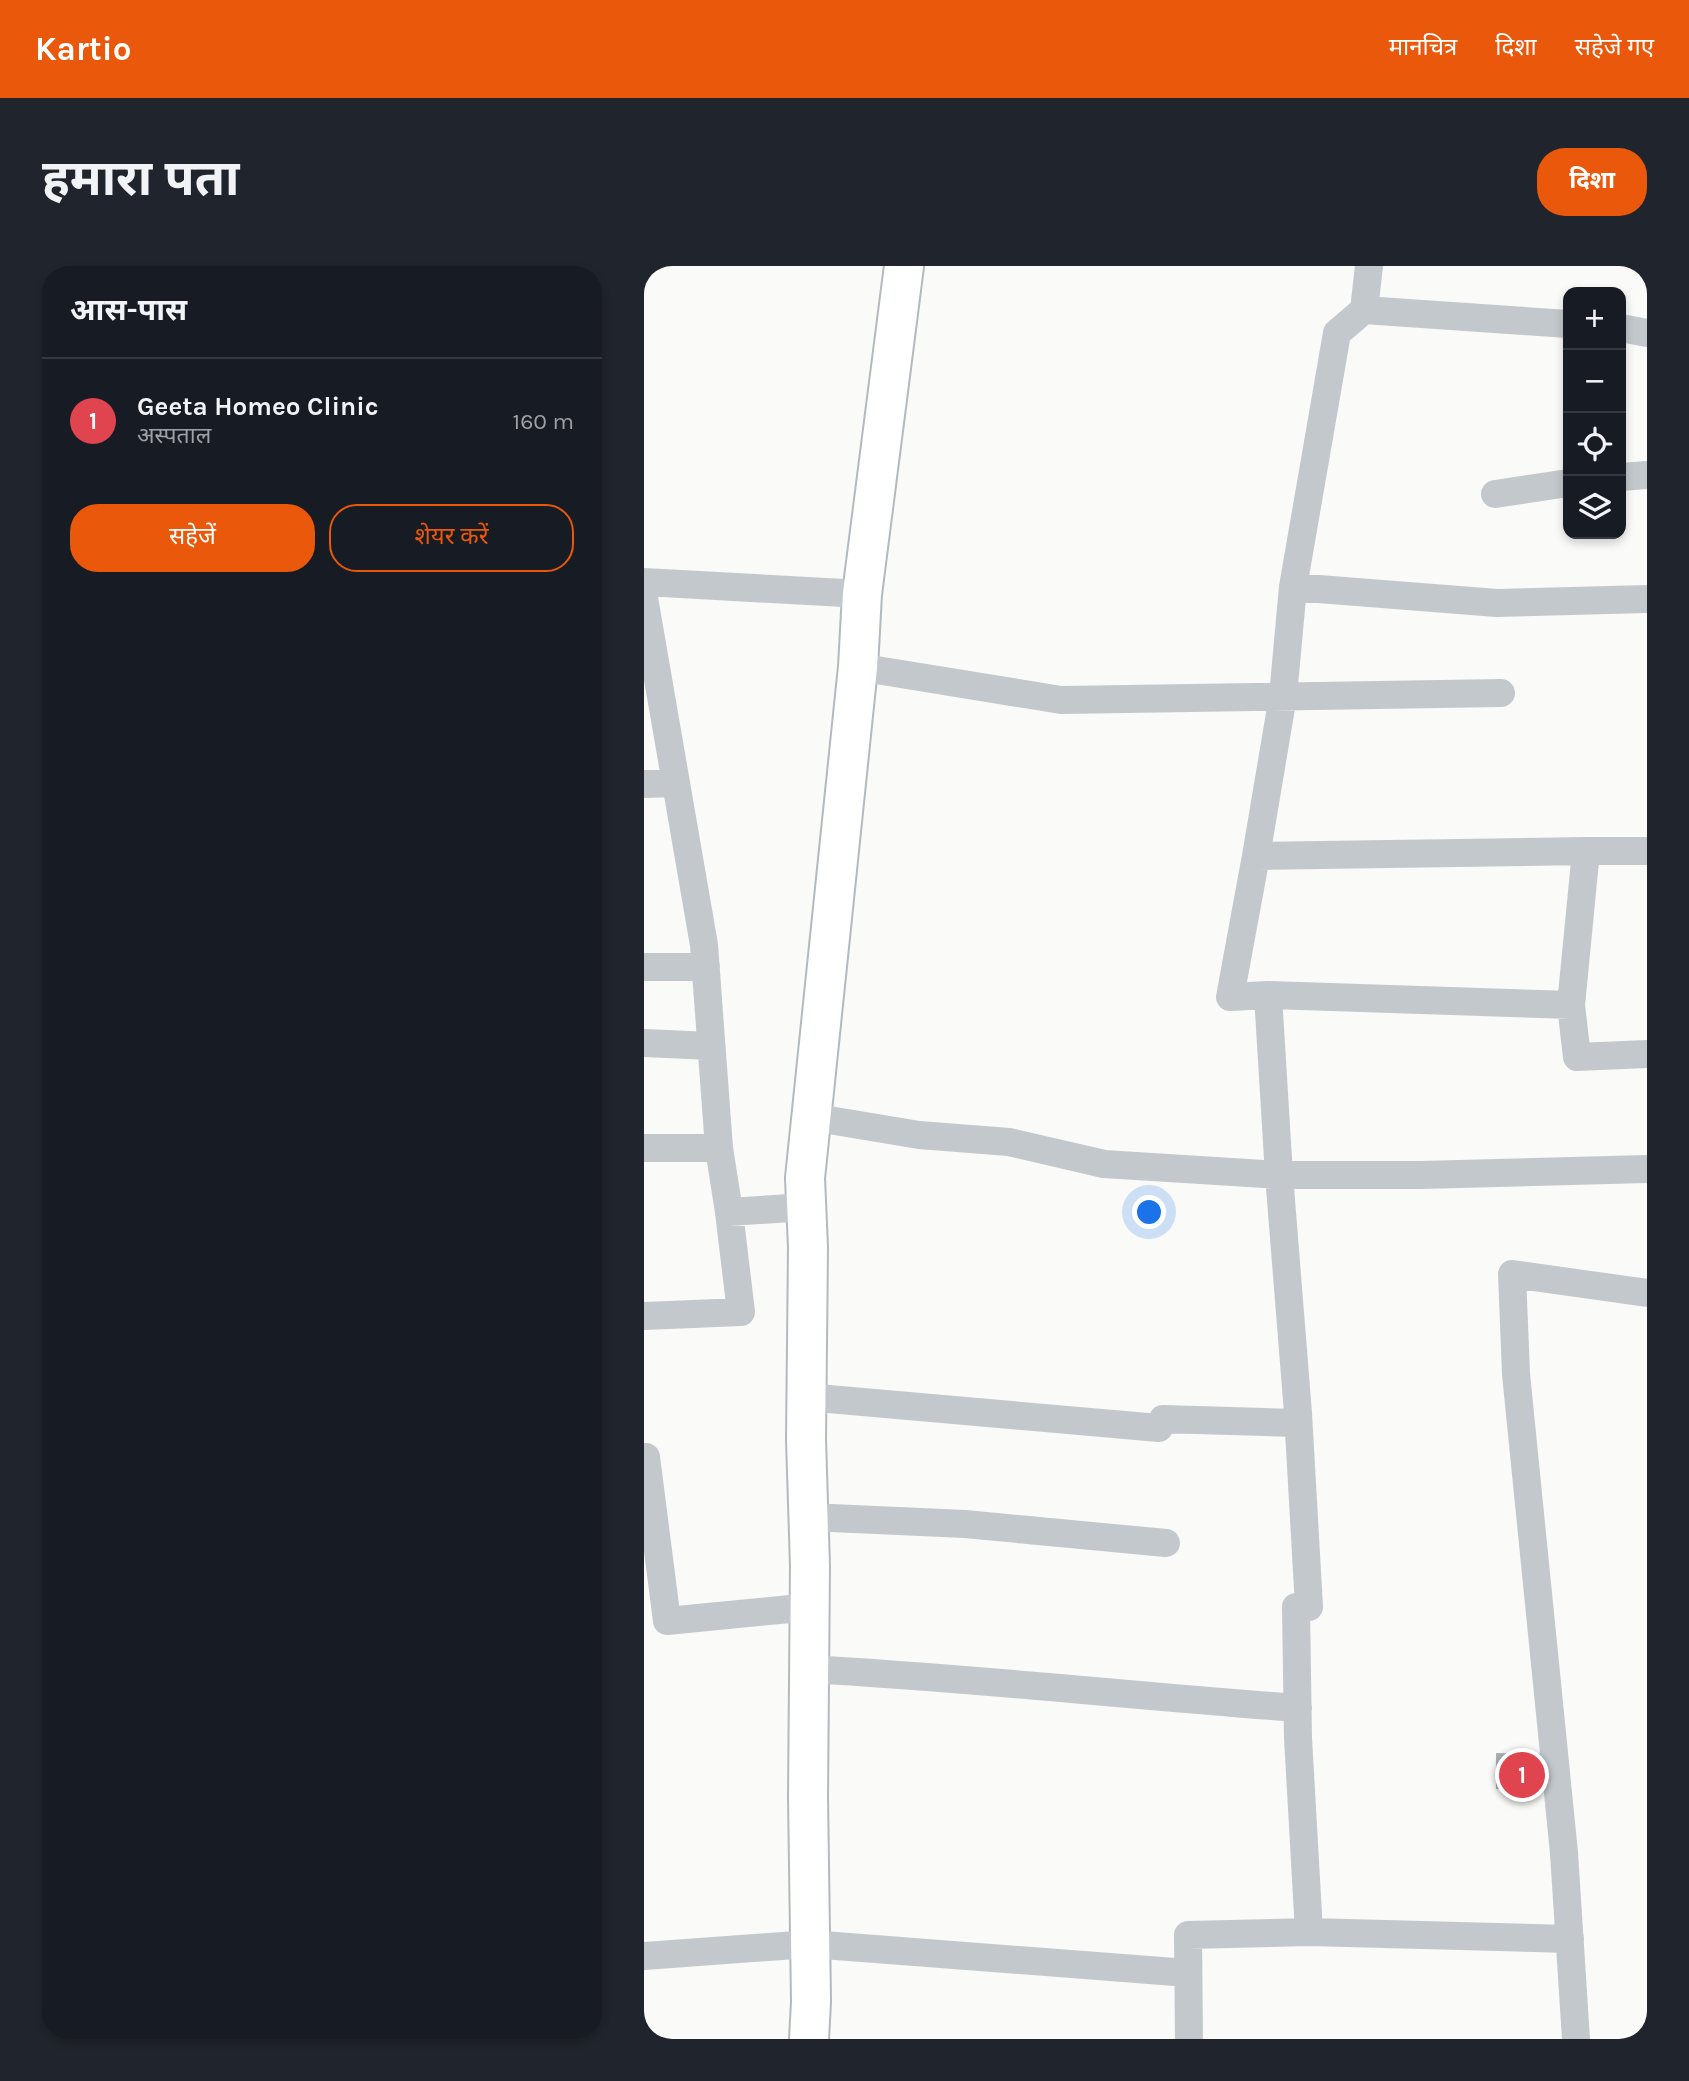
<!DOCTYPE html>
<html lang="hi">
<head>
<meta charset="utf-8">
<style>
  body { margin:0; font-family:Karla,"Noto Sans Devanagari",sans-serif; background:#20242c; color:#f1f3f6 }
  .controls { position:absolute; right:21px; top:21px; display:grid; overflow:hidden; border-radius:14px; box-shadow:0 4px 10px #0003 }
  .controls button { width:63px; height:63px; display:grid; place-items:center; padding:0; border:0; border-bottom:2px solid #363941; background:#171b24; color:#f1f3f6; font:35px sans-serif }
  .you { position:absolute; left:506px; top:947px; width:24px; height:24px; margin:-18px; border:5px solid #fff; border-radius:50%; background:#1a73e8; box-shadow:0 0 0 10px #1a73e833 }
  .badge { display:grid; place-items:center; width:46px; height:46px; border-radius:50%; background:#ea580c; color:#fff; font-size:23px; font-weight:700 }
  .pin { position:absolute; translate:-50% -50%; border:4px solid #fff; box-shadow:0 2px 7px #0006 }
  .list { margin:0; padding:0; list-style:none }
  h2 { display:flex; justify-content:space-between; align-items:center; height:91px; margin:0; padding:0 28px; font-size:30px }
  h2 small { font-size:23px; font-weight:400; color:#9ea1a6 }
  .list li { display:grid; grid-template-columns:46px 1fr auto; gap:21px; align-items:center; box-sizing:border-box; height:126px; padding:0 28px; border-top:2px solid #363941 }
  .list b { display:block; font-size:26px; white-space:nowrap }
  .list p { margin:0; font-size:23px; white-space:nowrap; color:#9ea1a6 }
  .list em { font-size:23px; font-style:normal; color:#9ea1a6 }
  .actions { display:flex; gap:14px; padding:21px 28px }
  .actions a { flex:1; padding:16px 0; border:2px solid #ea580c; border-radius:28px; text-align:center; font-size:24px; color:#ea580c }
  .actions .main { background:#ea580c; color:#fff }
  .icon { flex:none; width:38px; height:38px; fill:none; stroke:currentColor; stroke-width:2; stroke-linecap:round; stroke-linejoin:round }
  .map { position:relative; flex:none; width:1003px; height:1773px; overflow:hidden; border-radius:28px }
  header { display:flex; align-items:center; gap:42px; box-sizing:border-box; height:98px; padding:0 35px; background:#ea580c; color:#fff }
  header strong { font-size:33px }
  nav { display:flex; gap:38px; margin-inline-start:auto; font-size:24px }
  .intro { display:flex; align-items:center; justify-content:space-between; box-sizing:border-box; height:168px; padding:0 42px }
  h1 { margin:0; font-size:49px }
  .button { padding:18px 32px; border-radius:28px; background:#ea580c; color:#fff; font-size:24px; font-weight:700 }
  main { display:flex; gap:42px; padding:0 42px }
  aside { flex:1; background:#171b24; border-radius:28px; box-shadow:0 4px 10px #0003 }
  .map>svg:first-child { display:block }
  .building { fill:#aab3b9 }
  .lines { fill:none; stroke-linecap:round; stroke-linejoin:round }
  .secondary-casing { stroke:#b3babf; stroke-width:42 }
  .street { stroke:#c3c8cc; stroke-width:28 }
  .secondary { stroke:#fff; stroke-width:38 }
</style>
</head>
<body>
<header>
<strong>Kartio</strong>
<nav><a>मानचित्र</a><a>दिशा</a><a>सहेजे गए</a></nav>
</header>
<div class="intro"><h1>हमारा पता</h1><a class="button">दिशा</a></div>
<main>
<aside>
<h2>आस-पास<small></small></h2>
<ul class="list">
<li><span class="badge" style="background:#e0444e">1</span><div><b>Geeta Homeo Clinic</b><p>अस्पताल</p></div><em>160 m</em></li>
</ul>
<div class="actions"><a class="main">सहेजें</a><a>शेयर करें</a></div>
</aside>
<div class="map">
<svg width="1003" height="1773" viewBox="0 0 1003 1773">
  <rect width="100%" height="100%" fill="#fafaf8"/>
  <path class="building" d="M852,1487l52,1v36l-52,-1z"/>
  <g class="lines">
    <defs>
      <path id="secondary" d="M165,1773l2,-37 -3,-205 2,-231 -4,-126 2,-192 -3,-70 53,-511 4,-73 42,-328"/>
    </defs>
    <use href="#secondary" class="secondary-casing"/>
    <path class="street" d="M720,44l204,14
      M977,62l26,5
      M977,211l26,-2
      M851,228l73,-11
      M0,316l218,12
      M649,321l204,16 150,-4
      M0,332l60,347 15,203
      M214,401l203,33 440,-7
      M0,518l32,-1
      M612,590l27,-160 10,-109 44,-254 27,-23 5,-44
      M0,701h62
      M624,729l-38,2 26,-141 330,-5
      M927,739l15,-154h61
      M0,777l67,3
      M1003,788l-70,3 -6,-52 -303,-10 11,180h142l226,-6
      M167,851l108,18 90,7 95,22 175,11 19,238 11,194h-13l2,131 11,194 -121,3 1,104
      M0,882h75l10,64 77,-5
      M0,1050l97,-4 -12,-100
      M162,1131l353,31 4,-9 135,4
      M0,1191h2l21,164 143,-14
      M165,1251l156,7 201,19
      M165,1403c163,9 326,27 489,39
      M665,1666l261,7
      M0,1690l166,-12 378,29
      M932,1773l-12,-186 -48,-479 -4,-100 135,19"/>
    <use href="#secondary" class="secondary"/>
  </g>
</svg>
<div class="controls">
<button>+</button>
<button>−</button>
<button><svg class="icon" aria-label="locate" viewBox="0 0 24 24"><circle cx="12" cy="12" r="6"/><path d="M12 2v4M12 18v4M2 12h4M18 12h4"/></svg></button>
<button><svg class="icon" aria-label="layers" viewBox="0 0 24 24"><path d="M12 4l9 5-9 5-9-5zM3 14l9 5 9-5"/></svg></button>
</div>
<div class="you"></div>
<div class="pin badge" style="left:878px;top:1509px;background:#e0444e">1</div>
</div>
</main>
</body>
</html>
